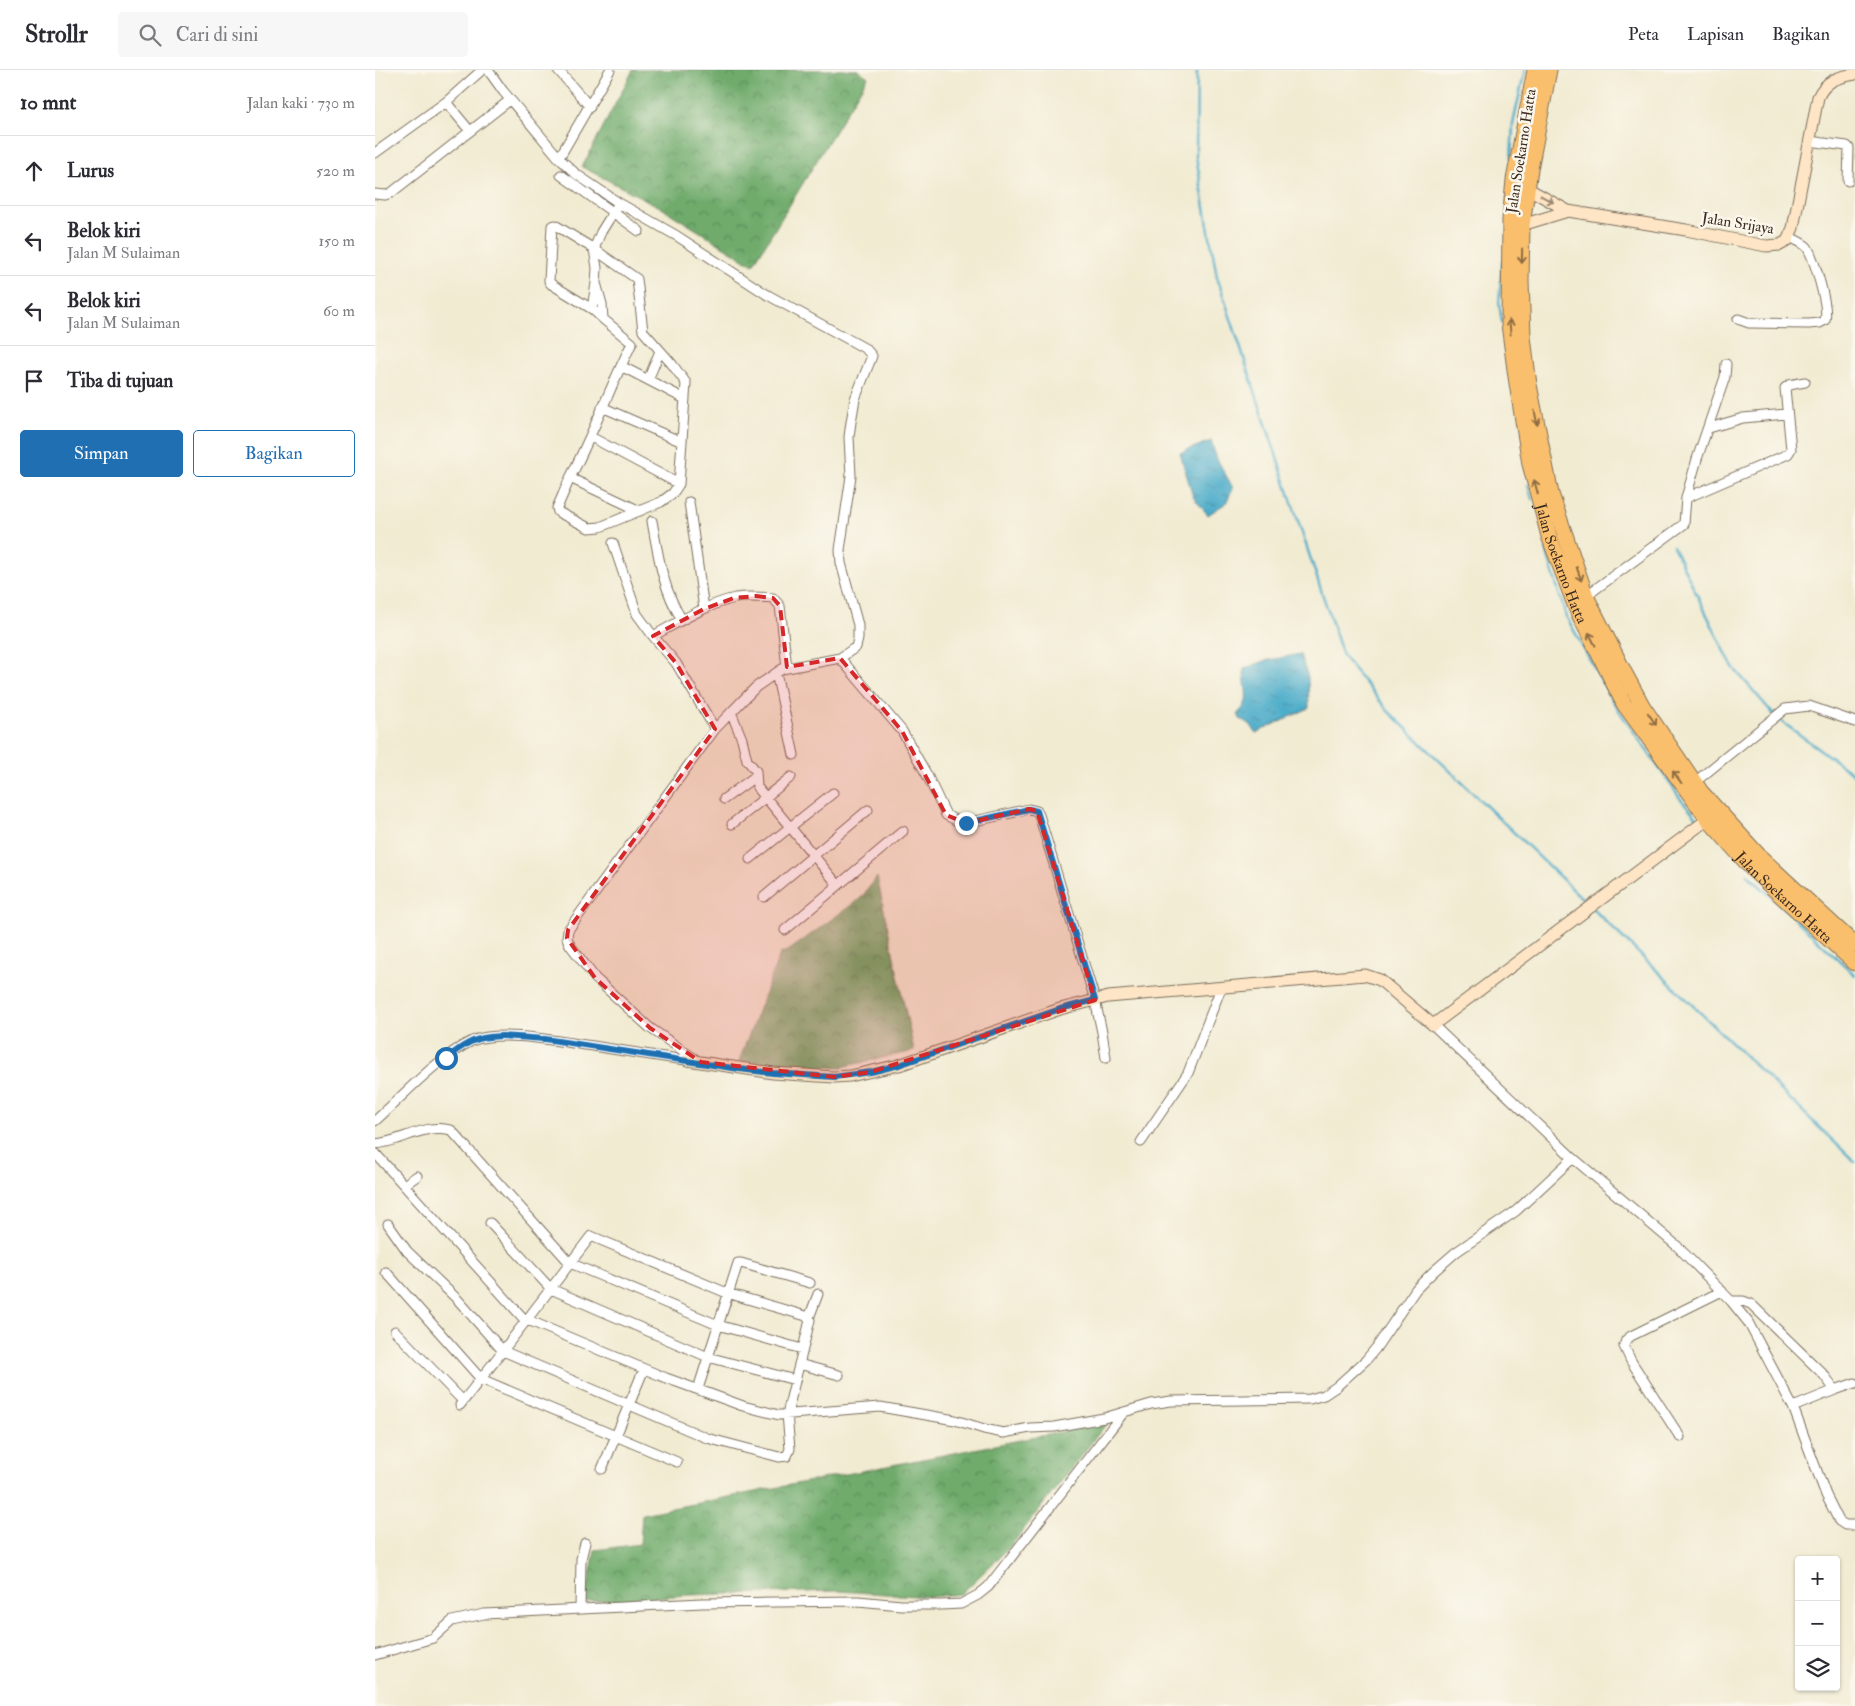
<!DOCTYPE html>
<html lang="id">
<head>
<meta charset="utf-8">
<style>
  body { margin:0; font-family:"IM FELL Double Pica",serif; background:#f7f7f7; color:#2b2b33 }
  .controls { position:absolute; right:15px; bottom:15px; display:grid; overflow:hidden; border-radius:5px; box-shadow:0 1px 4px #0004 }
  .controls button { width:45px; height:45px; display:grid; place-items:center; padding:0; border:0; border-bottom:1px solid #e1e1e2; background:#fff; color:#2b2b33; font:25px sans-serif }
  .stop { position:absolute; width:15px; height:15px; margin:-11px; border:4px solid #1f6fb2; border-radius:50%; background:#fff }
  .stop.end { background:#1f6fb2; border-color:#fff; box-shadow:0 1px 5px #0008 }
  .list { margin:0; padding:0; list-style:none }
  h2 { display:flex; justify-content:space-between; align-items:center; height:65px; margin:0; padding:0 20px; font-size:21px }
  h2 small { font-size:16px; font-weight:400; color:#7c7c81 }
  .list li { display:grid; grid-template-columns:32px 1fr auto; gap:15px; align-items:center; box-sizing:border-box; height:70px; padding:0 20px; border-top:1px solid #e1e1e2 }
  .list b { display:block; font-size:19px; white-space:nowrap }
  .list p { margin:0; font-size:16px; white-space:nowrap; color:#7c7c81 }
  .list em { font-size:16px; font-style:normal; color:#7c7c81 }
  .actions { display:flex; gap:10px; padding:15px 20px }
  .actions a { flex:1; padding:11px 0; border:1px solid #1f6fb2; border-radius:5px; text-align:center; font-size:18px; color:#1f6fb2 }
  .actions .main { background:#1f6fb2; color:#fff }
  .icon { flex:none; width:28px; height:28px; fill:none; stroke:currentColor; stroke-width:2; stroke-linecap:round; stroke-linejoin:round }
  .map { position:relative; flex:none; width:1480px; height:1636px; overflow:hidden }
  header { display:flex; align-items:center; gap:30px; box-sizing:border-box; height:70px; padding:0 25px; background:#fff; border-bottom:1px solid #e1e1e2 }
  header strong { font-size:24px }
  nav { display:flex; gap:28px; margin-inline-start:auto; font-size:18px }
  .search { width:350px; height:45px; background:#f7f7f7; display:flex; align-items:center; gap:12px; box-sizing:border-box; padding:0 18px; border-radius:5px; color:#7c7c81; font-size:19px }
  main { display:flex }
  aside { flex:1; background:#fff }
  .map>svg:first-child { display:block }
  .forest { fill:url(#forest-crowns); stroke:#556a45 }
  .water { fill:url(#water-ripples); stroke:#426a74 }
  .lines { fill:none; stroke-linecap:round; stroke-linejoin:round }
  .stream { stroke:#4aabc9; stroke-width:2.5 }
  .street-casing { stroke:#7b6e5d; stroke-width:11 }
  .secondary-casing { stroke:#7b6e5d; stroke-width:13 }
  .highway-casing { stroke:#7b6e5d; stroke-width:17 }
  .street { stroke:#fff; stroke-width:9 }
  .secondary { stroke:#fde5c5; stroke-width:11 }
  .highway { stroke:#f9bf6d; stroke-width:15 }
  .oneway { stroke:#9c8872 }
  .oneway2 { stroke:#906d42 }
  .route { stroke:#1f6fb2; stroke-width:6 }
  .marked { fill:#d62828; fill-opacity:0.2; stroke:#d62828; stroke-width:4; stroke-dasharray:10 6; stroke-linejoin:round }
  .labels { text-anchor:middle; stroke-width:5; stroke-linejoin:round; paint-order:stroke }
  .street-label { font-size:15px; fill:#3b2a1e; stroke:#fbf7ec }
</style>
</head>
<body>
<header>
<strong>Strollr</strong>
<div class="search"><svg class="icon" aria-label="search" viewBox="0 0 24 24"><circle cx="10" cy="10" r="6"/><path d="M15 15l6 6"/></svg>Cari di sini</div>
<nav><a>Peta</a><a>Lapisan</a><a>Bagikan</a></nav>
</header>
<main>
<aside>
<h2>10 mnt<small>Jalan kaki · 730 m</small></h2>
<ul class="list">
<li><svg class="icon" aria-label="ahead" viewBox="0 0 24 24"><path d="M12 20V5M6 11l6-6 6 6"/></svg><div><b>Lurus</b></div><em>520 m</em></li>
<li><svg class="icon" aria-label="left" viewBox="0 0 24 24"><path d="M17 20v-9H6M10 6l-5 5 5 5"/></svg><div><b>Belok kiri</b><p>Jalan M Sulaiman</p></div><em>150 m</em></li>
<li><svg class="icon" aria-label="left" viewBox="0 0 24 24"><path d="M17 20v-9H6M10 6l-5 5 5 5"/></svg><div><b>Belok kiri</b><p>Jalan M Sulaiman</p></div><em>60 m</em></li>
<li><svg class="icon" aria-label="arrive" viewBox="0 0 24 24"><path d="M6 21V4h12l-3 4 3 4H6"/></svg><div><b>Tiba di tujuan</b></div></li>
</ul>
<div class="actions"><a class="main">Simpan</a><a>Bagikan</a></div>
</aside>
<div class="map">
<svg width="1480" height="1636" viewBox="0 0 1480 1636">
  <defs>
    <pattern id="forest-crowns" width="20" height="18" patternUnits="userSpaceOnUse" patternTransform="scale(1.25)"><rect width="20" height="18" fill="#6fab6c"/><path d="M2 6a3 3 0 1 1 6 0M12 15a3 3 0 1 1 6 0" fill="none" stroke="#5c8b58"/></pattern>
    <pattern id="water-ripples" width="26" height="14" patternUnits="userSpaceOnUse" patternTransform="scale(1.25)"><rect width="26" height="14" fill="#4aabc9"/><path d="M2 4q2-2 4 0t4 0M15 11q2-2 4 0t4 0" fill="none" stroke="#3f8ba3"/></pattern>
  </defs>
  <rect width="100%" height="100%" fill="#fbf7ec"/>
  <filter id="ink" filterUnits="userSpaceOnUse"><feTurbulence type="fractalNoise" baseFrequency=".02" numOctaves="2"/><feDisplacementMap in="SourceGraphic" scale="10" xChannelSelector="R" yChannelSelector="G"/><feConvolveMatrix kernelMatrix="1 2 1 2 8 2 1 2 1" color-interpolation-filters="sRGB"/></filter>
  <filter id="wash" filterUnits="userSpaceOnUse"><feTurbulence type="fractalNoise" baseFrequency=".0096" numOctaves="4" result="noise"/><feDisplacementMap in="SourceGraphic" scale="20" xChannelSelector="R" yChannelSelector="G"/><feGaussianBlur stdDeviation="1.12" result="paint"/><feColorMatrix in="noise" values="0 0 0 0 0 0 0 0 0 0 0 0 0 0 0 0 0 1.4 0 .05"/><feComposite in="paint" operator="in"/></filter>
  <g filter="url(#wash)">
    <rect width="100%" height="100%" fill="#f1ebd2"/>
    <path class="forest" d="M258,0h113l10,3 2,-3h100l10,7 -115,188 -93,-58 -78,-40z
      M502,807l37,174 -77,17 -98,-7 41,-107 11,-5 70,-51z
      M732,1353l-97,124 -49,47 -31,3 -92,-6 -149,4 -104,7 10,-52 45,-6 2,-30z"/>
    <path class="water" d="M836,371l6,18 16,29 -7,15 -18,12 -15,-18 -13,-44z
      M925,584l8,23 1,31 -53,25 -6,-9 -10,-5 -2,-6c15,-12 5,-27 6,-44l20,-8z"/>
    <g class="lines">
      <path class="stream" d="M822,0l-1,86 21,121 126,379 46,56 200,193
        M1136,90l2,-36 12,-54
        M1127,252l-3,-19 3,-41
        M1153,415l4,14
        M1298,476l59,120 42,49
        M1171,480l20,66 47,86 67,96 20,23
        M1403,649l77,56
        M1372,804l108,101
        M1218,839l262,253"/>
    </g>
  </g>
  <g filter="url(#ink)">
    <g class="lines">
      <defs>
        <path id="street" d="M113,0l15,21 56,67 17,16 43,29 58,33 89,58 100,55 6,7 -17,43 -4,23 -2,15 2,39 -11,74 1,13 17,62v14l-2,8 -16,11 -58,11 -26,18 -12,12 -29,30 -147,201 -1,8 3,7 25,33 55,50 48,33
          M183,0l32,37
          M71,32l24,29
          M1434,71l38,5 2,2 -1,33
          M0,83l71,-51 36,-32
          M184,88l51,-88
          M186,105l78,56
          M0,124l10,1 6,-2 119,-93
          M244,133l-18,29 -7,17 3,19 -1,15 6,21 1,15 29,24c-22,44 -39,91 -62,135l70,33
          M217,239l4,-26
          M228,249l-11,-10 -41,-25 -2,-3 3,-55 3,-1 39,24 43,30 6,52 29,33 14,19 -7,101
          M1363,249l11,4 60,1 11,-1 5,-3c4,-13 -11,-62 -18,-73 -4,-4 -12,-7 -17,-10
          M246,296l62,32
          M273,310l12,-29
          M227,337l80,35
          M1334,358l34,-10 43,-4
          M195,408l-13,30 1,4 31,16 11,-1 61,-25 12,-9 6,-9 -88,-47
          M1311,428l102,-44 3,-5 -6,-61 4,-3 16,-3
          M314,432l15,107
          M277,451c6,34 11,69 30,99
          M238,473l24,71 16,22
          M1211,526l98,-72 2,-26 11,-39 28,-82 1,-13
          M465,588l62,73 25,44 19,40 13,7 7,1 63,-14 8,2 2,4 56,185 7,32 4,26
          M401,603l18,82
          M356,642l11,27 5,21 9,11 1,16 81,98
          M340,659l-39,-66 -23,-27c26,-14 52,-31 82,-38 12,-2 26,-1 38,0l7,8 7,62
          M1320,712l90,-73 24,-3 46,16
          M349,729l32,-23
          M357,754l59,-47
          M375,789l83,-66
          M389,827l104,-87
          M410,860l118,-99
          M1058,955l140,133 104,88 54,55 17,21 45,85 33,88 13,26 6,4h10
          M0,1051c28,-25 63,-64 97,-80 28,-12 90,1 121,5 31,5 62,10 94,14
          M766,1072l47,-69 33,-85
          M0,1074c27,-2 48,-21 76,-14l119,133 148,62 84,24
          M0,1083l148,165 143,60 77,28 36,9 101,-8 75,13 29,9 19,4 27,-5 24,-1 50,-9 47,-14 20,-3 139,-2 14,-4 12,-8 30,-27 10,-12 40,-59 17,-17 23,-20 60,-41 57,-53
          M29,1115l13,-9
          M115,1153l61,66 157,68 87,23
          M13,1154l19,27 51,49 45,51 204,87 72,19 8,-1 3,-7 -3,-35 23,-94 -4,-4 -79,-23 -136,-57c-43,56 -86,113 -131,169
          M11,1202l95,107 196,83
          M1356,1231h12l8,3 73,71 11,15 20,-7
          M434,1248l9,-24
          M20,1261l68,70
          M424,1294l40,11
          M323,1319l40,-126h3l69,20
          M1418,1337l42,-17
          M1305,1367l-49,-76 -7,-15 2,-6 5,-4 91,-45
          M227,1399l42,-100
          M205,1538l1,-49 4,-16
          M0,1585l58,-17 19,-17 32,-7 218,-11 156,-2 43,4h40l20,-1 17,-9 10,-8 136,-175"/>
        <path id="secondary" d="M1152,118l41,23
          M1147,155l46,-14 118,19 80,16 14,-1 7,-4 6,-13 25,-131c8,-17 20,-20 37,-23
          M312,990l86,13 61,4 16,-1 49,-11 161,-56 48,-12 257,-22 15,5 53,45 275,-206"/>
        <g id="highway">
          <path id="s1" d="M1160,0l-21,110 -4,40 -1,104 7,53 14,87 19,72 28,74 47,94 84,115 45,51 102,93"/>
          <path d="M1174,0l-19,99 -8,56 -1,56 2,56 6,48 22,109 35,102 39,78 18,33 58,85 59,65 95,88"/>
        </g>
      </defs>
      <use href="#street" class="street-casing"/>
      <use href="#secondary" class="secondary-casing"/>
      <use href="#highway" class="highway-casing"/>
      <use href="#street" class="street"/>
      <use href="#secondary" class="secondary"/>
      <use href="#highway" class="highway"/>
    </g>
    <defs><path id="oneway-shaft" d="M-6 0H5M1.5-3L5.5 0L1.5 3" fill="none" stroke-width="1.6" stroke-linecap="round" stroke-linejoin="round" transform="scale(1.25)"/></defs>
    <use class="oneway" href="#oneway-shaft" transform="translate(1172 129) rotate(29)"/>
    <g class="oneway2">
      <use href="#oneway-shaft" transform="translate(1147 186) rotate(91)"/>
      <use href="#oneway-shaft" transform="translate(1135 257) rotate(-95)"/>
      <use href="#oneway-shaft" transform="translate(1161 348) rotate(79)"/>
      <use href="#oneway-shaft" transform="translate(1161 417) rotate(-105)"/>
      <use href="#oneway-shaft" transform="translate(1204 504) rotate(71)"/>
      <use href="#oneway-shaft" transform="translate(1217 569) rotate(-117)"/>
      <use href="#oneway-shaft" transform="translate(1277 649) rotate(56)"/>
      <use href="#oneway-shaft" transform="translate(1302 707) rotate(-126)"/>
    </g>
  </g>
  <g class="lines" filter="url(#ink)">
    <path class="route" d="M71,988c9,-6 17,-13 27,-17 21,-9 49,-3 72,-2l194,30 34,4 61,4 37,-5 28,-7 161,-56 35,-9 -58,-189 -8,-2 -63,14"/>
  </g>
  <path class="marked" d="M381,526l17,2 7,8 7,61 53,-9 62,73 44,84 20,8 63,-14 8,2 58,189 -224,72 -37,5 -133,-15 -51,-34 -55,-50 -28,-40 1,-8 147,-201 -39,-66 -23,-27 51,-27 30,-11z"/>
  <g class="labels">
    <g class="street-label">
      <text transform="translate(1146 81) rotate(-81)" y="5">Jalan Soekarno Hatta</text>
      <text transform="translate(1363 153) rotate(9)" y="5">Jalan Srijaya</text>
      <text dy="5" stroke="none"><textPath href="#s1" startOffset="502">Jalan Soekarno Hatta</textPath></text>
      <text dy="5" stroke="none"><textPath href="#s1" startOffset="908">Jalan Soekarno Hatta</textPath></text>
    </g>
  </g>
</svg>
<div class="controls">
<button>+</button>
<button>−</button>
<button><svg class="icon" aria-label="layers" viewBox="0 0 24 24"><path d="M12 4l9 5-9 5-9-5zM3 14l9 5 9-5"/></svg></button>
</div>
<div class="stop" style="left:71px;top:988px"></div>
<div class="stop end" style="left:591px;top:753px"></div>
</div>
</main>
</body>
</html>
